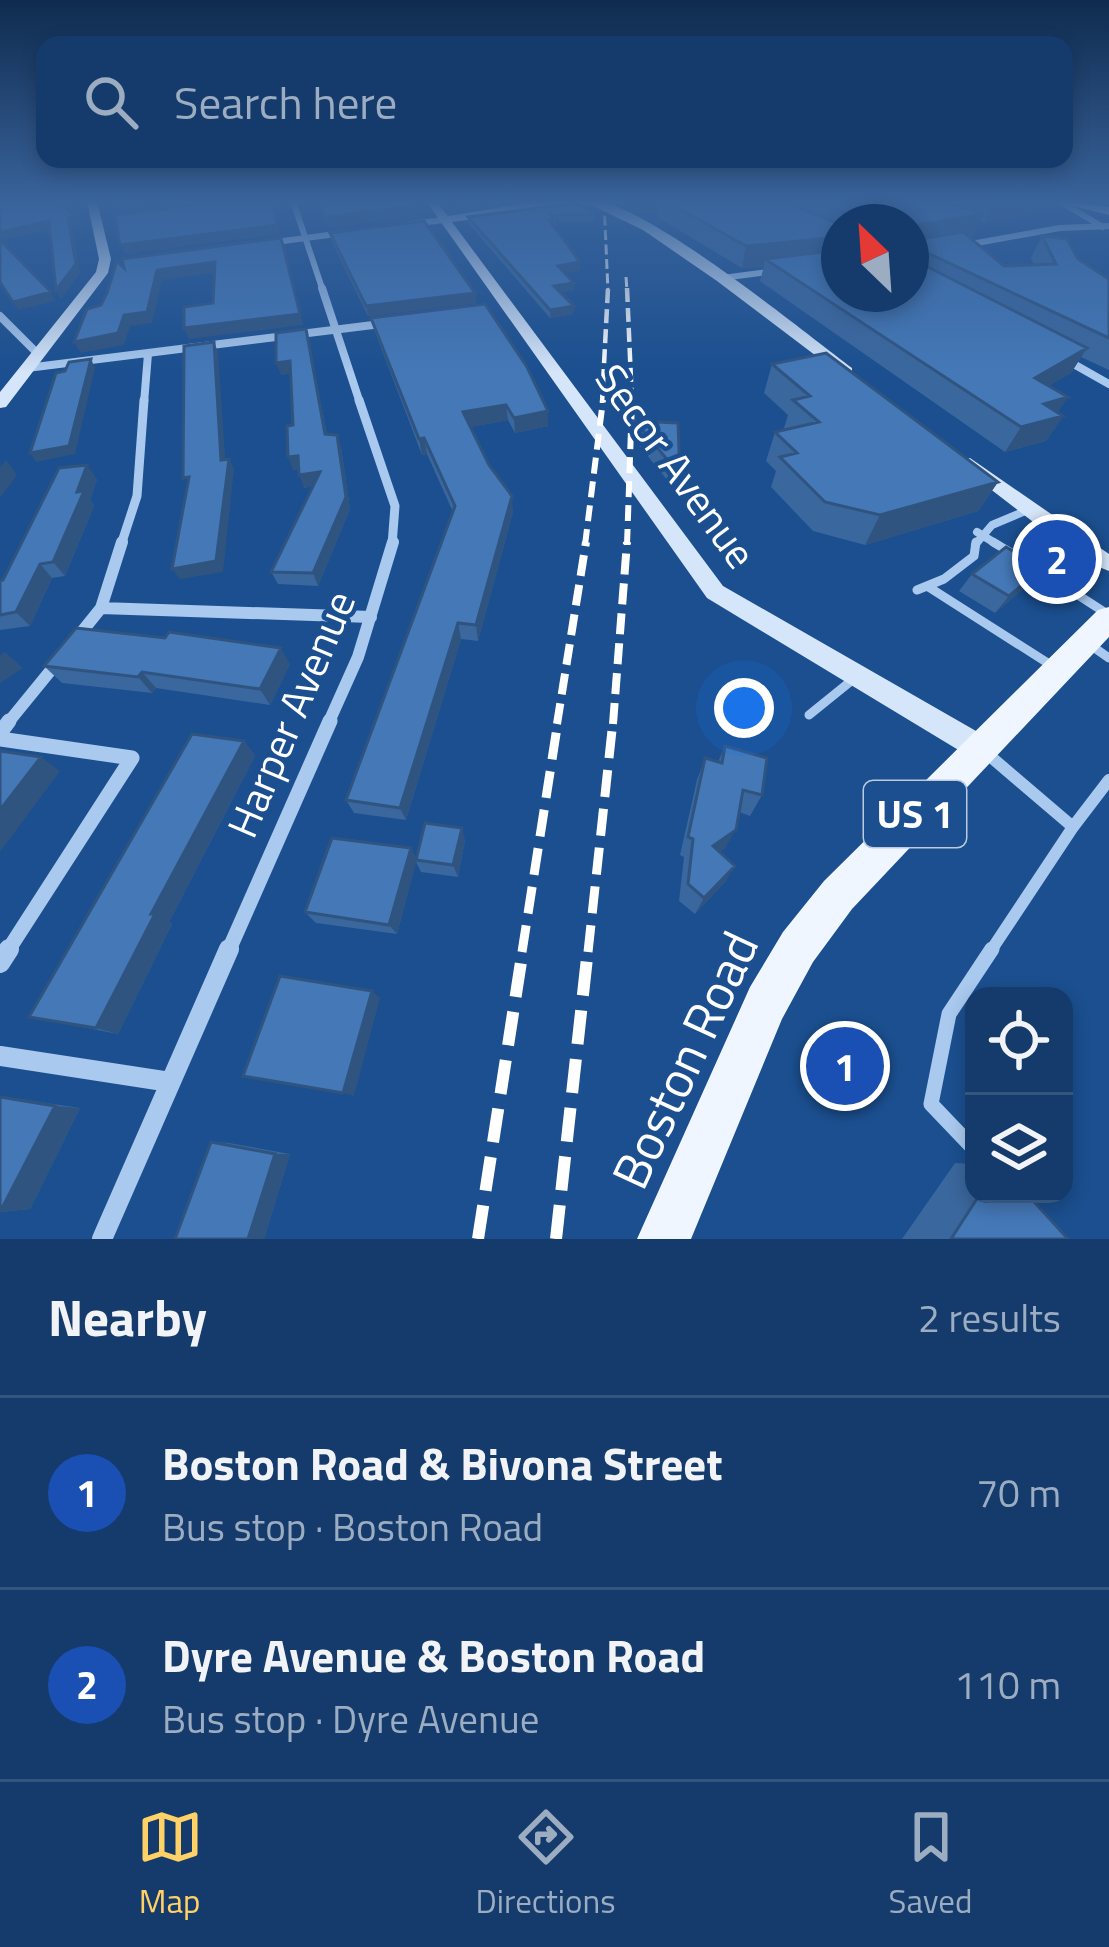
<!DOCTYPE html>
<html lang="en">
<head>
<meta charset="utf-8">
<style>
  body { margin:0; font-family:"Titillium Web",sans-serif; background:#1d4271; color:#f1f3f6 }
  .controls { position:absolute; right:36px; bottom:36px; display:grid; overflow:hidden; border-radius:24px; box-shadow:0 6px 18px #0003 }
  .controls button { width:108px; height:108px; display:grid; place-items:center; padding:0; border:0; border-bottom:3px solid #33557e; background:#143b6b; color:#f1f3f6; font:60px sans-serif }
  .compass { position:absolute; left:821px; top:204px; width:108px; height:108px; border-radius:50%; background:#143b6b; box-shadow:0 6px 18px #0003; rotate:335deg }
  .you { position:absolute; left:744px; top:708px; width:42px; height:42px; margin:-30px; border:9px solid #fff; border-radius:50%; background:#1a73e8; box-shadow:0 0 0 18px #1a73e833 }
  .badge { display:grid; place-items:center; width:78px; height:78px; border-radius:50%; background:#ffd166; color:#fff; font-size:39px; font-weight:700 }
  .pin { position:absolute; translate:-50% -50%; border:6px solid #fff; box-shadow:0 3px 12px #0006 }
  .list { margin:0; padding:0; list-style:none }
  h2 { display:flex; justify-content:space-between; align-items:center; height:156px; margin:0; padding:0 48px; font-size:51px }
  h2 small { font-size:39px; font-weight:400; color:#9dadc1 }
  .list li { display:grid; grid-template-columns:78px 1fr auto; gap:36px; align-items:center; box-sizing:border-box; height:192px; padding:0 48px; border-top:3px solid #33557e }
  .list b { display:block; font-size:45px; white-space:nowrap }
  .list p { margin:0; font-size:39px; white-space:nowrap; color:#9dadc1 }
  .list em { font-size:39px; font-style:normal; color:#9dadc1 }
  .icon { flex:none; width:66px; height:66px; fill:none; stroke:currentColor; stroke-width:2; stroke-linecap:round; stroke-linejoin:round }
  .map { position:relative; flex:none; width:1109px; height:1239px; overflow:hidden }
  .search { position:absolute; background:#143b6b; box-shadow:0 6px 18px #0003; left:36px; right:36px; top:36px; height:132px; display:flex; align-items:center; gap:30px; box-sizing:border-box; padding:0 42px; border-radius:24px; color:#9dadc1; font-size:45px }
  .sheet { height:540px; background:#143b6b }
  nav { display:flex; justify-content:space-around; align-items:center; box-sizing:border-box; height:168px; border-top:3px solid #33557e; background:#143b6b; font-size:33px; color:#9dadc1 }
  nav a { display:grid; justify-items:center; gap:6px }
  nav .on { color:#ffd166 }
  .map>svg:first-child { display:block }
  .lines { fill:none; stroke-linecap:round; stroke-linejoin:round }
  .lane-far3 { stroke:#a9c9ee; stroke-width:8 }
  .lane-far2 { stroke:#a9c9ee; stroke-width:9 }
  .lane-far1 { stroke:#a9c9ee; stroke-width:12 }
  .lane { stroke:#a9c9ee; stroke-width:15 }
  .street-far5 { stroke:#a9c9ee; stroke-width:6 }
  .street-far4 { stroke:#a9c9ee; stroke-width:8 }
  .street-far3 { stroke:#a9c9ee; stroke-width:9 }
  .street-far2 { stroke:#a9c9ee; stroke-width:12 }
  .street-far1 { stroke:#a9c9ee; stroke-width:15 }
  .street { stroke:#a9c9ee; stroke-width:20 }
  .secondary { fill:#d6e6fa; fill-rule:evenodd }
  .primary { fill:#f0f6ff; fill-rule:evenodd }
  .rail-far5 { stroke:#fff; stroke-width:3; stroke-dasharray:10 4.5; stroke-linecap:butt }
  .rail-far4 { stroke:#fff; stroke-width:4.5; stroke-dasharray:14 6; stroke-linecap:butt }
  .rail-far3 { stroke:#fff; stroke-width:6; stroke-dasharray:16 8; stroke-linecap:butt }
  .rail-far2 { stroke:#fff; stroke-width:8; stroke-dasharray:21 9; stroke-linecap:butt }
  .rail-far1 { stroke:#fff; stroke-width:9; stroke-dasharray:27 12; stroke-linecap:butt }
  .rail { stroke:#fff; stroke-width:12; stroke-dasharray:34 15; stroke-linecap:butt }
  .wall { fill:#3a679d; fill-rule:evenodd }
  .shaded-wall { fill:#305480 }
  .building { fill:#4478b7; stroke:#305480; stroke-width:3 }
  .labels { text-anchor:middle; stroke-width:9; stroke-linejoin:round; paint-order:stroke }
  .shield { fill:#1b4f8f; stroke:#bbcadd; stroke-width:3 }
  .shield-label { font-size:39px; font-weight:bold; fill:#fff }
  .street-label { font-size:42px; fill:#fff; stroke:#1b4f8f }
  .near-street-label { font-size:51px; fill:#fff; stroke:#1b4f8f }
</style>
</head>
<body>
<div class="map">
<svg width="1109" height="1239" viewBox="0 0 1109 1239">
  <rect width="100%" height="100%" fill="#1b4f8f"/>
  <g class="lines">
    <path class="lane-far3" d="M977,532l21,13
      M975,545l17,-20 38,-16"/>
    <path class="lane-far2" d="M993,542l20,12
      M1033,566l76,49
      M927,586l127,81
      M917,590l27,-11 30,-23 2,-14
      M1089,644l20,14
      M809,715l47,-38"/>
    <path class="lane-far1" d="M984,751l89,76 36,-47
      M990,952l83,-125"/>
    <path class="lane" d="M974,1149l-43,-45 18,-90 43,-65"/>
    <path class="street-far5" d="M293,201l30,90
      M1059,201l44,26
      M411,224l33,-4
      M268,243l75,-10
      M960,246l100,-18 49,-2
      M722,278l53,-7"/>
    <path class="street-far4" d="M322,288l38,115
      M0,316l38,38
      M1063,358l46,26
      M27,368l362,-45
      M144,403l4,-49"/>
    <path class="street-far3" d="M359,400l36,106 -3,39
      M121,545l16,-49 7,-96"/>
    <path class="street-far2" d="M122,542l-21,66 270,9
      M76,639l25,-31
      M7,724l53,-65
      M328,724l30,-67 35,-115"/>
    <path class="street-far1" d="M0,733l9,-12
      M0,739l132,19 -125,194
      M228,952l102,-231"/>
    <path class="street" d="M0,963l9,-14
      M0,1056l170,26
      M102,1239l127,-290"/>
    <path class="secondary" d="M87,201h10l14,58 -3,14 -102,134 -6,1v-16l96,-120 3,-13z
      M426,201h10l12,15c46,-6 101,-21 148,-15 55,6 205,129 256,167v6h-12l-123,-93 -74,-51 -54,-26 -137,18 271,364 267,153 4,9 -4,9 -10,4 -10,-4 -263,-159z
      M970,458l139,96v17l-25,-10 -121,-93v-8z"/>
    <path class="primary" d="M1063,201l46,6v8l-44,-11z
      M1109,607v30l-257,272 -39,53 -31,57 -91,220h-54l113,-252 33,-55 41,-51 274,-271z"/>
    <path class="rail-far5" d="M604,201l4,90
      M626,277l1,14"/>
    <path class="rail-far4" d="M627,288l5,115
      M602,403l6,-115"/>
    <path class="rail-far3" d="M585,545l18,-145
      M627,545l5,-145"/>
    <path class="rail-far2" d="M557,724l29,-182
      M613,724l14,-182"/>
    <path class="rail-far1" d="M522,952l36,-231
      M588,952l25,-231"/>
    <path class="rail" d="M478,1239l45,-290
      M556,1239l32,-290"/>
  </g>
  <path class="wall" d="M659,201h401l-4,7 -71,15 -5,-2 -6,14 -6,1 36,30 30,-1 -3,-7 11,-22 67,43v91l-28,-13 -10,16 -23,13 10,26 5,4 -17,25 -41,11 -245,-171 4,-15 -22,2 -85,-51zM839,222h72l-72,72z
    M595,214v7h-39v5l-3,1 27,43 -16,3 10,10v7l-13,2 13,14 -1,8 -23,4 -81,-94 -1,-7z
    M330,233l145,60 1,10 -108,13 -36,-74z
    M371,318l177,93v15l-33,7 -7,-13 -38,7 43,85 -35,129 -17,-2 -55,181 -52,-7 -8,-13 107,-288 -26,-58 -5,1 -47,-123z
    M306,329l21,105 14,13 9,62 -32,77 -40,-2 -7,-12 42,-86 -9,2 -5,-19 -6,1v-45l-2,-52 -10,2z
    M772,364l226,118 -20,29 -113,34 -52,-14 -42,-44 5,-16 -10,-10 9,-29 11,-2 -2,-2 4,-13 -24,-22z
    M635,421l45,54 -3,17 -44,-54z
    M97,479l-7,21 4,6 -29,70 -13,2 -22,48 -30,4v-49l3,-1z
    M972,574l56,11 -33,28 -36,-22z
    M290,664l-20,41 -114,-17 -4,5 -90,-10 -18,-17z
    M244,741l11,15 -86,166 3,2 -54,110 -89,-17z
    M725,746l37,49 -12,21 -11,-4 -14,36 -5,4 15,14 -11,17 -29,31 -16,-13 5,-44 -4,-2 17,-75 8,-22 13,4z
    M465,840l-7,37 -37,-5 -5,-10 -19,72 -81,-11 -11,-11 111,-53z
    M0,1096l80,12 -50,101 -30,3z
    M211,1142l18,1 61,11 -26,85h-89z
    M955,1163l19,1v30h53l41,45h-166z"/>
  <path class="shaded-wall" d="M113,201h62l-58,8z
    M272,201l8,33 -155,20 -5,-9z
    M456,201h77l-76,9z
    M1005,201h55l-4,7 -71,15 9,-20z
    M414,206l1,10 -88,12 -3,-11z
    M984,214l-10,21 -63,10v-8l7,-12z
    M74,216l4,8 -6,1 8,48 -19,26 -5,-9 12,-72z
    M49,221l4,8 -53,11v-8z
    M839,237v20l-74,2 -1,6 -22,3 4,-22z
    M281,238l22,87 -114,14 -5,-11 116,-14z
    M215,262l4,10 -57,8 -10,43 -22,3 -6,19 -43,8 -7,-11 50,-27 33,-45z
    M580,262v8l-22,4v-8z
    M574,283v7l-20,4v-8z
    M51,292l4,9 -37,9 -5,-8z
    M475,293l1,10 -108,13 -2,-10z
    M574,306l-1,8 -23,4v-8z
    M306,329l3,12 20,105 -4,-12z
    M214,342l4,10 8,119 -5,-11z
    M1087,348l-16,25 -51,30 15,-25z
    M91,359l4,9 -20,86 -39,8 -6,-9z
    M290,361l4,12 -13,2 -5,-12z
    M1068,397l-14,21 9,-2 -17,25 -41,11 16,-25 23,-23z
    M506,405l2,15 -43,8 -2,-16z
    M548,411v15l-33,7 -1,-15z
    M337,435l4,12 9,62 -32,77 -5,-13z
    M424,438l3,16 -5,1 -3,-16z
    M298,456l4,12 -9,2 -5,-13z
    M229,459l5,10 -11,103 -43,7 -8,-10z
    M6,460l11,15 -17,23v-31z
    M87,465l10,14 -7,21 4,6 -29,70 -12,-14z
    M320,472l4,12 -20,4 -5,-13z
    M998,482l-20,29 -113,34 15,-30z
    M512,496l1,16 -35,129 -2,-16z
    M40,564l12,14 -22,48 -14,-14z
    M1042,568l-14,17 -33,28 14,-17z
    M458,623l3,16 -55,181 -6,-12z
    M281,648l9,16 -20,41 -10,-16z
    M5,652l18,16 -23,15v-28z
    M142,672l14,16 -4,5 -14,-16z
    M244,741l11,15 -86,166 3,2 -54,110 -22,-6 55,-114z
    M41,757l19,14 -60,81v-42z
    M462,828l3,12 -7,37 -5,-12z
    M736,830l-11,18 -21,16 9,-18z
    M411,848l6,12 -20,74 -8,-9z
    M735,866l-11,17 -29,31 9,-16z
    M372,991l8,7 -26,98 -11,-3z
    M55,1106l25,2 -50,101 -30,3z
    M275,1154h15l-26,85h-16z"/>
  <path class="building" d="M0,201h58l16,15 -6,2 8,46 -20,26 -7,-69 -49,11z
    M219,201h53l5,24 -157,20 -5,-30z
    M319,201h91l4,5 -90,11z
    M666,201h118l55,23v13l-93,9z
    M818,201h126l40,13 -66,11 -6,9 9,5 42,-7 41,34 52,-2 -14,-28 25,3 11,20 31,20v59l-192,-90 -5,5 4,8 171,87 -52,30 33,19 -24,7 19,12 -42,11 -256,-168 74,-9v44h72v-72h-60l2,-5z
    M577,203l18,11 -44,1 5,4 -7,1 31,42 -22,4 16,17 -20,3 20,20 -24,4 -82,-93z
    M424,221l51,72 -109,13 -36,-73z
    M281,238l19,76 -116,14v-21l29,-4 2,-41 -58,8 -10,42 -23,3 -6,18 -44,9 13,-33 14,-4 6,-12 10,-32 7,7 -2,-9z
    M0,240l51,52 -38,10 -13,-20z
    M485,304l42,63 21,44 -34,7 -8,-13 -43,7 26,53 23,31 -36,129 -18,-2 -58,185 -54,-8 109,-294 -31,-68 -5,1 -48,-121z
    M306,329l19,105 12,1 9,62 -33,76 -42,-1 49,-100 -21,3 -1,-19 -10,1 -1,-31 6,-1 -3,-64 -14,2v-30z
    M214,342l7,118 8,-1 -13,102 -44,8 17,-92 -6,1 1,-132z
    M826,353l172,129 -118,33 -55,-13 -45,-45 17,-4 -22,-21 44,-10 -26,-22 17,-4 -38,-32z
    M91,359l-22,87 -39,7 26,-80 9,-2 4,-9z
    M635,421l43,2 2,52z
    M87,465l-10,27 7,-1 -31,71 -13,2 -24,48 -16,3v-34l3,-1 56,-112z
    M1006,547l36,21 -33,28 -37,-22z
    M76,628l89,10 4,-6 112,16 -21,41 -118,-17 -4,5 -94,-11z
    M192,734l52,7 -93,173h4l-59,114 -67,-11z
    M725,746l42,12 -5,37 -19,-5 -7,40 -23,16 22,20 -31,32 -16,-14 5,-45 -5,-2 17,-79 17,5z
    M0,751l41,6 -41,53z
    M425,823l37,5 -9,37 -37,-5z
    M332,838l79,10 -22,77 -84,-13z
    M280,976l92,15 -29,102 -100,-17z
    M0,1097l55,9 -55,106z
    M211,1142l64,12 -27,85h-73z
    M980,1194h47l41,45h-117z"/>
  <linearGradient id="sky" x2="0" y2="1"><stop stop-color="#0f2b4f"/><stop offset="0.54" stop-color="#39639b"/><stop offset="1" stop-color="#39639b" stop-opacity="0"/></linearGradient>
  <rect width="1109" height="374" fill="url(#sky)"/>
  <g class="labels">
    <rect class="shield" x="864" y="781" width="102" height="66" rx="9"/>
    <g class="shield-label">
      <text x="915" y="828">US 1</text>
    </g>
    <g class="street-label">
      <text transform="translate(676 466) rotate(54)" y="15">Secor Avenue</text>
      <text transform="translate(291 714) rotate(-67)" y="15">Harper Avenue</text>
    </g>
    <g class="near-street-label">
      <text transform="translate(685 1060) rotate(-65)" y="18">Boston Road</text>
    </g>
  </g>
</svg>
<div class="controls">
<button><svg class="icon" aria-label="locate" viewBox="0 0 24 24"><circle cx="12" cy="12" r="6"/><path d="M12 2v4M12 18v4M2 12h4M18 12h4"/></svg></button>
<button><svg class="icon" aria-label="layers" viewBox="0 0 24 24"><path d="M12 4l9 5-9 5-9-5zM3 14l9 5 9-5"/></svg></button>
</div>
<svg class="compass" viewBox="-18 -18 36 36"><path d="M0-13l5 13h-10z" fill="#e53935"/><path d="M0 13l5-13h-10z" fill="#9dadc1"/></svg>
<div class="you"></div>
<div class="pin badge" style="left:845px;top:1066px;background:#1a4fb4">1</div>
<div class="pin badge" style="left:1057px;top:559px;background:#1a4fb4">2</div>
<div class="search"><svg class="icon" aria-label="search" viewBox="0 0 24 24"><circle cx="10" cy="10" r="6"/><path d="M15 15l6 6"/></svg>Search here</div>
</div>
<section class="sheet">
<h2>Nearby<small>2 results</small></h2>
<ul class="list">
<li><span class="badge" style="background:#1a4fb4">1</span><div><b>Boston Road &amp; Bivona Street</b><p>Bus stop · Boston Road</p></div><em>70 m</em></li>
<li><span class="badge" style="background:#1a4fb4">2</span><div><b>Dyre Avenue &amp; Boston Road</b><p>Bus stop · Dyre Avenue</p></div><em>110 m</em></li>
</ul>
</section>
<nav>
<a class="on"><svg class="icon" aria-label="map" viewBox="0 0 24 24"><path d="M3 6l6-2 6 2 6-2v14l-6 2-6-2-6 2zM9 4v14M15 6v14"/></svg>Map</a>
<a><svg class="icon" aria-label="directions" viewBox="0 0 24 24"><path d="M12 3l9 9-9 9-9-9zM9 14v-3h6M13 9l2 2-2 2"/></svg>Directions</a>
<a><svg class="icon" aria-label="saved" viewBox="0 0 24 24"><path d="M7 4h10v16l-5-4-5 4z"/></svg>Saved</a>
</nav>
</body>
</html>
